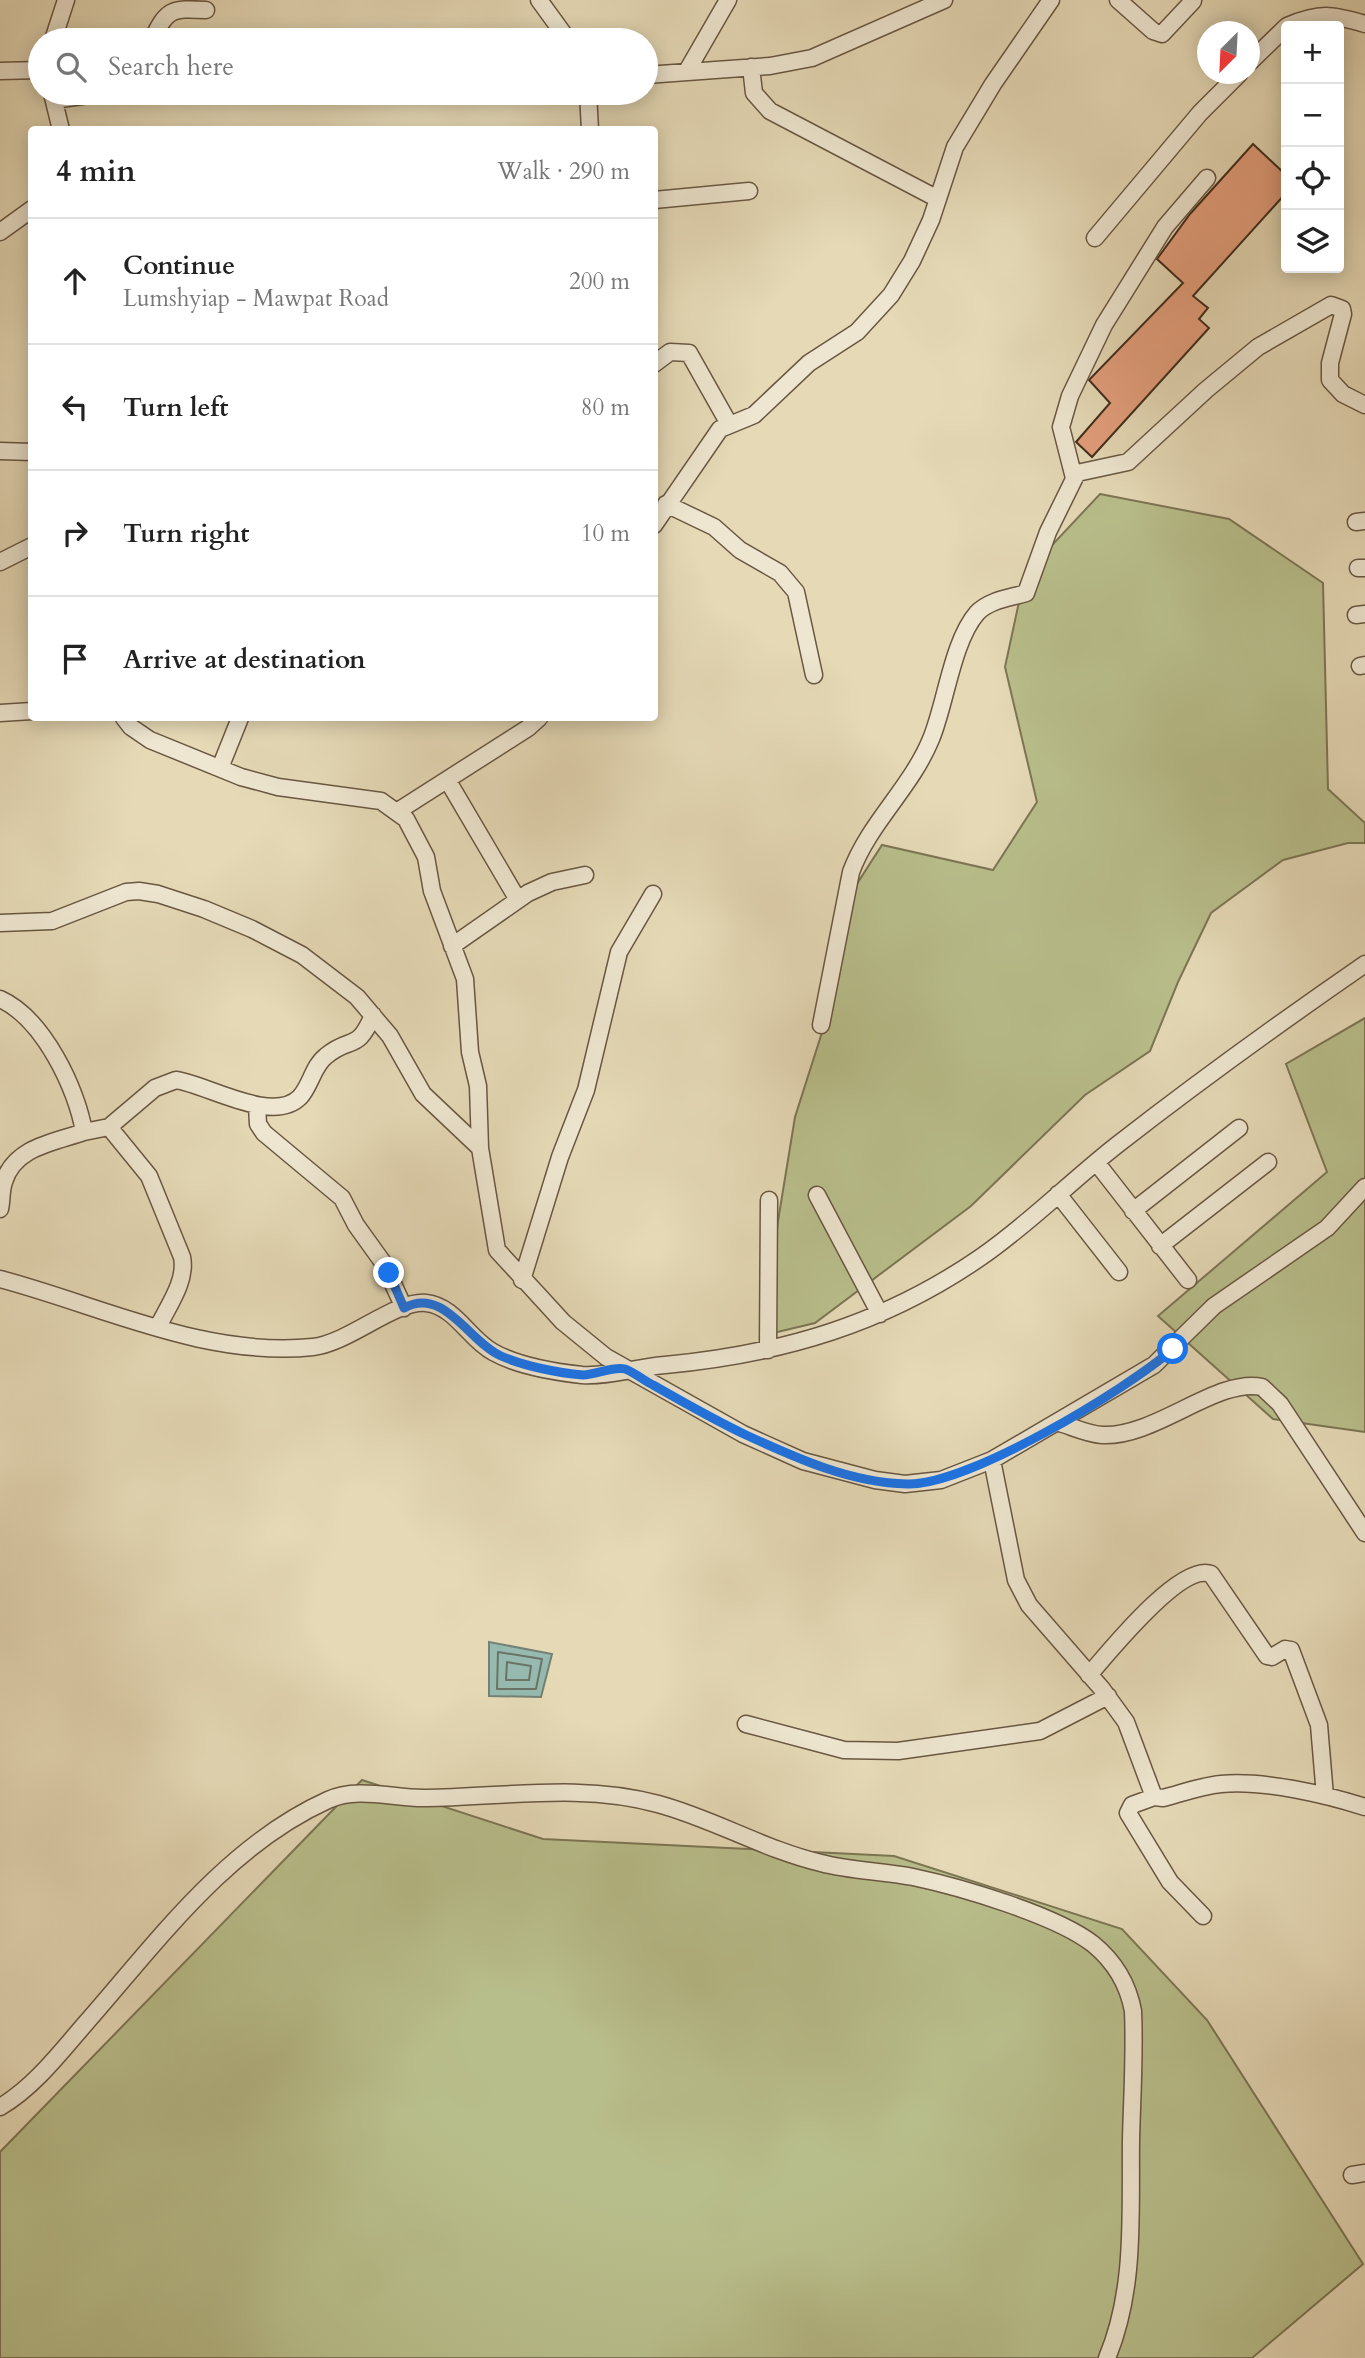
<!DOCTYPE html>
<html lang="en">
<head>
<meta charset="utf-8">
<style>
  body { margin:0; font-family:Cardo,serif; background:#f2f2f2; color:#222 }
  .controls { position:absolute; right:21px; top:21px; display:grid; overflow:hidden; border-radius:7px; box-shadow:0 4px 18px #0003 }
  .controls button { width:63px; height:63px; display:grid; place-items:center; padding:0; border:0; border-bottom:2px solid #e0e0e0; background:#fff; color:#222; font:35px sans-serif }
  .compass { position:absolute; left:1197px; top:21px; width:63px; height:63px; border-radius:50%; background:#fff; box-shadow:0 4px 18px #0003; rotate:204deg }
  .stop { position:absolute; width:21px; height:21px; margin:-16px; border:5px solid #1a73e8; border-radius:50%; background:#fff }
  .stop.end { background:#1a73e8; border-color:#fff; box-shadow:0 2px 7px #0008 }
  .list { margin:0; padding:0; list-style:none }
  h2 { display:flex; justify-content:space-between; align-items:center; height:91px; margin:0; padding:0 28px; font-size:30px }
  h2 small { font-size:23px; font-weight:400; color:#767676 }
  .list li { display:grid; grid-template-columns:46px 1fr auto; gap:21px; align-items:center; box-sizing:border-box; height:126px; padding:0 28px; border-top:2px solid #e0e0e0 }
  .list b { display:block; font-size:26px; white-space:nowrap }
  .list p { margin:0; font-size:23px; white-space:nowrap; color:#767676 }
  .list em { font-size:23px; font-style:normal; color:#767676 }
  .icon { flex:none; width:38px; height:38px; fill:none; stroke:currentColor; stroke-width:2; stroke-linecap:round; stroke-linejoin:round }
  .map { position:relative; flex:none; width:1365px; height:2358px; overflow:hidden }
  .search { position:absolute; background:#fff; box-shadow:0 4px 18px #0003; left:28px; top:28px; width:630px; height:77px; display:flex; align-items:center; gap:18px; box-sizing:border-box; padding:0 24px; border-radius:38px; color:#767676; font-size:26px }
  .panel { position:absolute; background:#fff; box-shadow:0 4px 18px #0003; left:28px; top:126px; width:630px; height:595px; border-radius:7px }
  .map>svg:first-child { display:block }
  .green { fill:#b8be8b; stroke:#7c7554; stroke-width:2 }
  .water { fill:#96bab0; stroke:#748175; stroke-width:2 }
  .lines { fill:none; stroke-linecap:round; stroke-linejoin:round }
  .shore { stroke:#6b7366; stroke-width:2 }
  .building { fill:#e39e7b; stroke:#402c1c; stroke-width:2 }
  .street-casing { stroke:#695742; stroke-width:19 }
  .street { stroke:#eee6d0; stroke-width:16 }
  .route { stroke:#1a73e8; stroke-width:9 }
</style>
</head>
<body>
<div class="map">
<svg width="1365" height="2358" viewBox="0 0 1365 2358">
  <rect width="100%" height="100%" fill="#e5d9b6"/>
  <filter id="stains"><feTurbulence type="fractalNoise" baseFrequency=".00286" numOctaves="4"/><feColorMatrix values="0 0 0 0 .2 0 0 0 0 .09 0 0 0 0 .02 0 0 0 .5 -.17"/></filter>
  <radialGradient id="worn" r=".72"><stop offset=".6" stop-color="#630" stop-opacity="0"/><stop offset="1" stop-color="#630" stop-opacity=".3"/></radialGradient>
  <path class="green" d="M1100,494l129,25 94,64 5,206 37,34v20h-17l-65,17 -72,53 -33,69 -28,69 -65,44 -114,111 -156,117 -50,12 13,-114 17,-104 30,-94 28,-133 29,-45 111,25 44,-68 -32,-135 20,-93z
    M1365,1018v414l-92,-13 -115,-103 169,-144 -41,-108z
    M362,1780l181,59 351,17 228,73 85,91 156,244 -111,94h-1252v-206z"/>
  <path class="water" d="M489,1642l63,12 -11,43 -52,-1z"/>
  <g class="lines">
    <path class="shore" d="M498,1652l44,7 -6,30h-39z
      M507,1662l24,4 -2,14h-23z"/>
  </g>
  <path class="building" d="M1253,144l33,31v18l-93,103 15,12 -9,11 10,9 -117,129 -16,-15 34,-39 -21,-23 94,-97 -26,-24 33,-45z"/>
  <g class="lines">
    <defs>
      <path id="street" d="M539,0l29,40
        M1118,0l35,31 9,3 31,-33
        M1287,26c33,-14 44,-12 78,-2
        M53,40l13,-40
        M152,40c15,-31 19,-32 54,-30
        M1250,62l36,-35
        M751,67l3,26 16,18 168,88
        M0,71l40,-1
        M687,71l41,-71
        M646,75l124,-9 42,-8 132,-58
        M52,93l9,37
        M588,93l2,37
        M54,100l48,-7
        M654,200l95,-9
        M0,232l32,-23
        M1095,238l105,-125 39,-39
        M654,364l16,-12 19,1 40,71
        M0,451l32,1
        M1074,478l-13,-51 9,-31 34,-71 61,-98 42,-49
        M666,504l48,23 26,23 40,23 16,19 18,83
        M1356,522l9,-1
        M654,525l66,-96 34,-14 55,-52 48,-31 34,-37 21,-34 19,-41 24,-73 38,-63 58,-84
        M0,562l32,-16
        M1358,568h7
        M1356,615l9,-1
        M1360,666l5,-1
        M0,713l32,-2
        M124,718l7,9 19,13 91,37 37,10 103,14 25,18 20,38 6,34 33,88 5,73 8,34 2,62 17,102 66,72 43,35 137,77 60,27 72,19 30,4 36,-4 51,-20 162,-95 60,-59 113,-78 38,-41
        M220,768l20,-50
        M448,781l70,119
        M398,811l130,-83 11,-10
        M0,923l52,-2 74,-29 13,-1 19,3 46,15 48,20 50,26 55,42 33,39 33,58 57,54
        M452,946l76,-53 24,-11 33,-7
        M0,999c43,19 77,90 84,133l25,-5 46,-39 21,-8c30,4 97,45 124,17 11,-12 13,-31 26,-41 25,-21 31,-3 47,-41
        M821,1025l30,-153c18,-49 60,-84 80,-133 15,-36 21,-97 46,-126 12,-13 33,-15 49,-20l22,-61 29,-59 51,-11 78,-72 52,-43 73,-42 11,4 1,5 -13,49v17l13,14 22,11
        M257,1106l1,18 6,9 78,65 14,27 28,39 20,44
        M109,1127l40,49 33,81c5,24 -14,49 -24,70
        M1096,1162l92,118
        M1058,1194l61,78
        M817,1195l63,119
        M0,1209c2,-9 1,-19 4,-27 10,-35 51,-40 80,-50
        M1133,1211l106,-83
        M1160,1246l108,-84
        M0,1279c102,27 205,79 313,68 36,-4 82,-47 113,-44 29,3 43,36 67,49 23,13 62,20 89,23 24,2 58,-8 83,-10 117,-11 219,-41 316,-108 48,-33 90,-76 136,-112 81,-63 164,-123 248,-181
        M522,1280l38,-123 26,-67 33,-138 34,-58
        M768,1350l1,-150
        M1060,1423c13,4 27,11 42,12 53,3 115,-58 160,-48l18,17 85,129
        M992,1460l24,120 13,25 73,84 24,33 28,75 9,1c19,-5 38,-12 58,-14 43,-4 103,10 144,23
        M1089,1675c19,-22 92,-113 122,-101l56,82 5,1 13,-8 6,1 28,75 6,71
        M746,1724l98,26 54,1 142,-20 68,-35
        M1154,1797l-22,8 -4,8 42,69 33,34
        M0,2107c33,-19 60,-54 85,-83 72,-82 141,-178 243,-224 30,-14 67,-1 98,-2 77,-1 157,-15 232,6 56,15 107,46 163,59 30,8 62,8 92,14 47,10 143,38 180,67 22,18 35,40 40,67 2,43 -1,86 -2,129 -1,73 5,149 -24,218
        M1352,2175l13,-2"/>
    </defs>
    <use href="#street" class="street-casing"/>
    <use href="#street" class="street"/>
  </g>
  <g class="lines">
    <path class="route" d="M389,1273l15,35c40,-22 65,34 97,48 23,10 57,17 82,19 13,0 30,-9 42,-6 9,3 19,12 28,16 30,17 61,35 93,50 50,23 105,48 161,49 60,2 219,-94 266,-135"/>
  </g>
  <rect width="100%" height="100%" filter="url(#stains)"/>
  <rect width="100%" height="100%" fill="url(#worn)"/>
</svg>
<div class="controls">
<button>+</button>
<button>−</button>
<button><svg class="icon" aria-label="locate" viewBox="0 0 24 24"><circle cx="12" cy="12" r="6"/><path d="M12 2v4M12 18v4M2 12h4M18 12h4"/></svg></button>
<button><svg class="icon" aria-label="layers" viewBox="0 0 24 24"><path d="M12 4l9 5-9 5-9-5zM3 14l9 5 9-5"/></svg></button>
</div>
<svg class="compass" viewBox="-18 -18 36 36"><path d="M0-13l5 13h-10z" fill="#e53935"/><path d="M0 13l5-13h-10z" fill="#767676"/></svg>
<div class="stop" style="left:1173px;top:1349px"></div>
<div class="stop end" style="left:389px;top:1273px"></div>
<div class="search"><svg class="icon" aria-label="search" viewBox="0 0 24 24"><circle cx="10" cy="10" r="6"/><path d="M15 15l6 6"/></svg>Search here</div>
<section class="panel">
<h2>4 min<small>Walk · 290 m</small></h2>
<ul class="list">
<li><svg class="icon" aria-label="ahead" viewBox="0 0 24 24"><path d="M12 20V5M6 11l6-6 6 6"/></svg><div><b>Continue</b><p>Lumshyiap - Mawpat Road</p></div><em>200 m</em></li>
<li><svg class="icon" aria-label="left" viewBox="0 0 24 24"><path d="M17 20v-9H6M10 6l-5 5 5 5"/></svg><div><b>Turn left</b></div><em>80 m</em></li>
<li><svg class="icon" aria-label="right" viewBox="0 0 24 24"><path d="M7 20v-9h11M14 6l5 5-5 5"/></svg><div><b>Turn right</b></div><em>10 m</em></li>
<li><svg class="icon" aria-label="arrive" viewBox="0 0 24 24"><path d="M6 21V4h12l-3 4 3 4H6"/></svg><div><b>Arrive at destination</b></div></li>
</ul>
</section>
</div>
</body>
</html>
